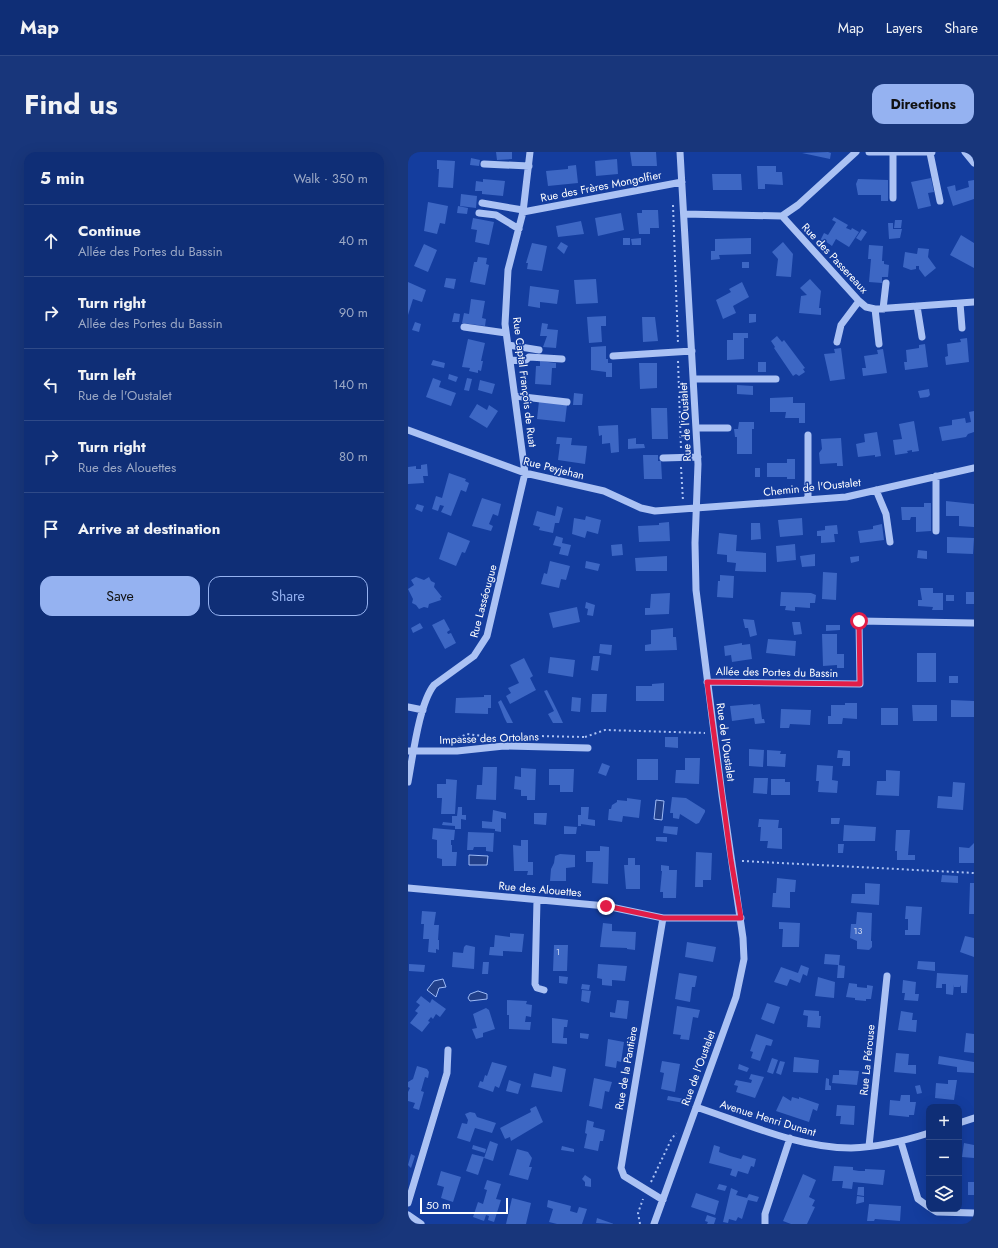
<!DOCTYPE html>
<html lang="en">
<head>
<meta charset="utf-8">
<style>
  body { margin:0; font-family:Jost,sans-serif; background:#18367b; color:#f1f3f6 }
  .controls { position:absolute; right:12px; bottom:12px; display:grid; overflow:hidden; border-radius:8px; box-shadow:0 4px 16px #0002 }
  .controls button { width:36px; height:36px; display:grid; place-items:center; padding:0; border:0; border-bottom:1px solid #2f4a88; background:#0f2e76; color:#f1f3f6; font:20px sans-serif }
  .scale { position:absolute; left:12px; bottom:10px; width:88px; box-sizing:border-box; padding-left:4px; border:2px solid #fff; border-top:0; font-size:11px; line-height:14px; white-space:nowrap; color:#fff; -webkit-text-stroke:3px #143d9e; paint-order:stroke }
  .stop { position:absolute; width:12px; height:12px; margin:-9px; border:3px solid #e11d48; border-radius:50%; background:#fff }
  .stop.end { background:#e11d48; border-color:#fff; box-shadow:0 1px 4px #0008 }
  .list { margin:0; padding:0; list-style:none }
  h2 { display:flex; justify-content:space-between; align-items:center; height:52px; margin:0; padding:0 16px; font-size:17px }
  h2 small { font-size:13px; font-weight:400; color:#9ba8c5 }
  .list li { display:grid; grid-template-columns:26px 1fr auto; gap:12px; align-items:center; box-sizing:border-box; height:72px; padding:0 16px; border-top:1px solid #2f4a88 }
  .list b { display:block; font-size:15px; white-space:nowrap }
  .list p { margin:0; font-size:13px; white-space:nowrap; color:#9ba8c5 }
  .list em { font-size:13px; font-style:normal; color:#9ba8c5 }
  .actions { display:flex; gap:8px; padding:12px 16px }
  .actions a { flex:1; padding:9px 0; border:1px solid #95b2f1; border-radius:12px; text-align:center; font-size:14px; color:#95b2f1 }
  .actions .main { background:#95b2f1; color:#111 }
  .icon { flex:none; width:22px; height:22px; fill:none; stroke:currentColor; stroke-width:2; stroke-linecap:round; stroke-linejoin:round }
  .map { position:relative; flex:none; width:566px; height:1072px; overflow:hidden; border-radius:12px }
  header { display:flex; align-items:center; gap:24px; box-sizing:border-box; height:56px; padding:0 20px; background:#0f2e76; border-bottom:1px solid #2f4a88 }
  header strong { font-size:19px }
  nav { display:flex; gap:22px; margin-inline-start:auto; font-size:14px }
  .intro { display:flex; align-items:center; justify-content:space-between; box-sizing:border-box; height:96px; padding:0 24px }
  h1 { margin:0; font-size:28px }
  .button { padding:10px 18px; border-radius:12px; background:#95b2f1; color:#111; font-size:14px; font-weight:700 }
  main { display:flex; gap:24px; padding:0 24px }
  aside { flex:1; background:#0f2e76; border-radius:12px; box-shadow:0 4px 16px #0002 }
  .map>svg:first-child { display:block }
  .water { fill:#213f89; stroke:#9dbaf6 }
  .building { fill:#3d67c4 }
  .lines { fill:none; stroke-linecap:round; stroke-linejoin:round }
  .path { stroke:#abc2f4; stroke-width:2; stroke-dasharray:2 3; stroke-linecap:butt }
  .minor { stroke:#abc2f4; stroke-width:7 }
  .route { stroke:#e11d48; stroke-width:5 }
  .labels { text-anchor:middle; stroke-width:3; stroke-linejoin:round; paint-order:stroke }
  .number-label { font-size:9px; fill:#ced9f0 }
  .street-label { font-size:11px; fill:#fff; stroke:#143d9e }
</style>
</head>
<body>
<header>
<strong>Map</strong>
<nav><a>Map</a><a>Layers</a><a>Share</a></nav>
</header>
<div class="intro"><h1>Find us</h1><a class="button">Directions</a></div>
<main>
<aside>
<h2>5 min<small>Walk · 350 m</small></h2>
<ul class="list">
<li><svg class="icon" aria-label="ahead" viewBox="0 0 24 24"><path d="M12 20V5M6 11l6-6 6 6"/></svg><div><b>Continue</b><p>Allée des Portes du Bassin</p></div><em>40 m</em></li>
<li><svg class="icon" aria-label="right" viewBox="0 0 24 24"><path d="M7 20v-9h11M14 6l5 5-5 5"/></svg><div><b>Turn right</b><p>Allée des Portes du Bassin</p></div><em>90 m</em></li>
<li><svg class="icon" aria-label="left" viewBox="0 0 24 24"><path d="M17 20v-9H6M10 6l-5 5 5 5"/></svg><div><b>Turn left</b><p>Rue de l'Oustalet</p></div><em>140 m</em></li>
<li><svg class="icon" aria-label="right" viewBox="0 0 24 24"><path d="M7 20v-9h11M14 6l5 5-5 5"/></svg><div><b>Turn right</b><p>Rue des Alouettes</p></div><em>80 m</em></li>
<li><svg class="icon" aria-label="arrive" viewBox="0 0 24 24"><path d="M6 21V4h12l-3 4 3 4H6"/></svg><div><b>Arrive at destination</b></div></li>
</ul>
<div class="actions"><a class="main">Save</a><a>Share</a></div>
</aside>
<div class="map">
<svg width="566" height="1072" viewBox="0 0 566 1072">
  <rect width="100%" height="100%" fill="#143d9e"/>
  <path class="water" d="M248,648l8,1 -2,19 -8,-1z
    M61,703l19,1 -1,9h-18z
    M35,827l3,8 -7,1 -3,9 -9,-7 7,-9z
    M70,839l9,3v5l-17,2 -2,-3 2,-4z"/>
  <path class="building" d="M88,0h16v7l-15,1z
    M222,0h26l1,14h-25z
    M420,0l3,1 -1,6 -28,-6z
    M63,6l9,2 -1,6 -9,-1z
    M209,7l1,15 -22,2 -1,-15z
    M29,8l18,1 -2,27 -15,-1 1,-18h-2z
    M168,13l2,18 -30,3 -2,-15 22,-2v-3z
    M349,14h19v6h6l1,13 -18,-1v5h-7z
    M304,22h29l1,16h-29z
    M523,26l3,14 -6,1 3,13 -13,3 -7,-27z
    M75,27l22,2 -2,15 -21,-2v-3h-7l1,-10 7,1z
    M450,27l30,1v21h-7v-6h-23l-2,-11z
    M566,28v19l-21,7 -6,-19 8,-2 1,6 13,-4 -1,-6z
    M53,42l16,2 -1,12 -16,-2z
    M20,50l20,4 -3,18 -5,-1 -3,11 -13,-3z
    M50,54l10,2 -1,6 -10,-1z
    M234,58h16l1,18h-9v6h-11l-2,-21h5z
    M213,61l3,17 -26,6 -3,-18z
    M426,65l14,8 -2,3 5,2 1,-2 7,4 -10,15 -13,-8 -4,7 -7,-5 -2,2 -3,-2 4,-8 4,2 8,-13 -4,-2z
    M65,66l21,4 -5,23 -14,-3 2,-12 -6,-1z
    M487,68h7l-1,8h-7z
    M173,69l3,13 -26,3 -2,-11z
    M480,71h5v6h9l-2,9 -11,1z
    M454,77l5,3 -6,9 -5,-3z
    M553,83l13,8v25l-24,-13z
    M215,86h7v7h-7z
    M233,86v7h-9l-1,-6z
    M343,86v16l-32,1 1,4 -9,1v-9h4v-12z
    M153,90l7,4 -4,8 -7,-6z
    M375,90l10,12 -2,23 -15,-1 2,-17 -6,-7z
    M124,91l15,3 -5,25 -15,-2 1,-6h-2z
    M16,92l13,6 -9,22 -14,-6z
    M461,93l14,1 -1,15h2v3l5,1 -1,12h-6v6l-13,-1 2,-23h-3z
    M510,96l11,1 -1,8 8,11 -11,9 -6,-8v-3h-3v3l-5,1 -8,-3 2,-15 12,2z
    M70,105l9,1 -1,6 3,1 -4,20 -15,-3 4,-20h3z
    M334,110h7v6h-7z
    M38,126l10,1 -2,10 -10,-2z
    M188,127l2,24 -22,1 -2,-24z
    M402,127l11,12 -2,17h2v7l-22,-2 2,-17 6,-1 -7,-7z
    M0,130l18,8 -4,12 -9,-3 -5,16z
    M334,130l7,15 -16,9 3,7 -13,6 -7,-19 15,-8 -2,-3z
    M122,134l29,4 -2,14 -17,-2v6l-12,-2z
    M63,147l14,2 -3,17 4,1 -1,7 -23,-3 2,-10 5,1z
    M46,161l6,1 -1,8h-7z
    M341,162h7v8l-7,1z
    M198,164v10h-5l1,16 -13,1 -2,-26z
    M234,165h13l3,24 -15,1z
    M7,170l6,2 -2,8 -7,-2z
    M134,171l6,1 -1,5 11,1 -2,18 -13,-1 4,-11h-7z
    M325,181h15v5h-4v21l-17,1v-20h6z
    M369,184l5,6 2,-2 21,28 -2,1 2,3 -6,4 -3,-2 -3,2 -19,-28 1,-1 -4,-6z
    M559,186l2,24 -23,3 -1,-8 3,-1 -1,-12 14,-2 -1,-3z
    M60,187l17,4 -4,18h2l-2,10 -3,-1v3l-9,-2 1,-3 -8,-1z
    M517,192l3,23 -23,3 -1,-8h3l-1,-12 13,-2v-3z
    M198,194v13h2v4h4v14h-6v-5l-15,-2v-23z
    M433,196l4,31 -15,2 -6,-27 11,-1 -1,-4z
    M475,197l4,24 -24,3 -1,-8h4l-2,-12 14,-2 -1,-4z
    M25,208l12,3 -1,5 -13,-3z
    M132,209l16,2v5h-4l-1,17 -16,-1 1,-18h4z
    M350,210h8v10h-8z
    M231,211h18v25l-17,1z
    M41,222l9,3 -2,5 -8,-3z
    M25,226l8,3 -2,6 17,6 -5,13 -25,-9z
    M59,226l5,1 -3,12 -5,-1z
    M72,228l15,4 -3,10 -14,-4z
    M329,233l16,1v9l-16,-1z
    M521,237l1,6 -2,2 -8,1 -2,-7z
    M166,241l9,1 -1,11h-9z
    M385,245v6h12v20h-6v-5h-14l1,-6h-16v-14z
    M131,249l28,4 -2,17 -28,-3z
    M69,252l10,6 2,-5 9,6 -11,17 -18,-11z
    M243,256h16l1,31h-16z
    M566,259v21l-6,2 -2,3 -24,4 -3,-14 13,-2v-5l13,-2 1,5 5,-1 -2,-10z
    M506,269l5,30 -7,1v-2l-5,1 1,2 -13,2 -2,-15 9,-1 -3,-15z
    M331,270h15v7h-2v25h-15v-17h-2l-1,-8h4z
    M210,273l1,27 -8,1 -1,-10 -8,1v-9l-3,1 -1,-10z
    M469,280l4,24 -6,1v-2l-17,2 -2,-13 9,-2 -1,-8z
    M149,285l15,1 -1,7 16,1 -2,18 -27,-4 2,-16h-4z
    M228,286v6h8l1,4 -17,1v-10z
    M433,286l2,28h-6v-3l-17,1 -1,-11 3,-4 -1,-10z
    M235,303h15v6h3l1,18h-18z
    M379,307h8v20h-8v-2h-20v-14h20z
    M19,312l1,12h-5l1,7 -16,1v-17l8,-1v3h5v-4z
    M347,316h5v9h-5z
    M41,321l17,6 -1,2 4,2 -3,9 -5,-2 -10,26 -10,-4 3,-6 -4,-1 -2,6 -6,-2 4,-13 6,2z
    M74,346l19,6 -3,12 -5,-2 -4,10 4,2 -2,5 -19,-5z
    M538,349l28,3v23l-15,-1v-10h-13z
    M516,351h7v28l-15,1v-15h-5l-1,3h-8l-1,-13h23z
    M9,352l7,2 -2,6 -7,-3z
    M149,354l6,2 -4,15h-4l-2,10 -14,-3 1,-3 -7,-2 4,-14 18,5z
    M178,364l15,4 -3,14 -11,-3 -2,7 -13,-4 2,-16 11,2z
    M394,366l1,17 -23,2 -2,-17z
    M261,370l1,19 -31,1 -1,-16 21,-1v-2z
    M343,371h9l1,16 -10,1z
    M474,372l2,16 -24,3 -2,-12 15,-2v-3z
    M429,373l1,9h-4l1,8 -14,1v-7h-4v-5l8,-1v-4z
    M40,380l22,9 -5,12 -3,-1 -6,14 -17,-7z
    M311,381l18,2 -1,16 30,2v19l-31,-1 1,-8 -9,-1v-7l-10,-1z
    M148,384l7,2 -1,5 9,2 -3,11 -9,-2 2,-7 -8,-2z
    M539,385l27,1 -1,16 -26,-1z
    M214,392l1,11 -11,1 -1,-11z
    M387,392l1,16 -19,2 -1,-16z
    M510,398l9,1v8l-10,-1z
    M407,402v12l-13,1 -2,-11z
    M259,404v15h-31l-1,-13z
    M451,404v5l-8,2 -1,-6z
    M142,409l20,5 -4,14 -5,-1 -2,9 -18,-4 3,-11 3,1z
    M178,409l14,3 -2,7 -13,-3z
    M415,420l14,1 -1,27 -14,-1z
    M312,423l14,1 -1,22 -16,-1 1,-16h2z
    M8,425l8,3 5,-3 2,4 4,2 -1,4 8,10 -2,1 1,2 -12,4 -1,4 -4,-1 -5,2 -3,-4 -4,-2 1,-4 -5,-10 6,-4 -3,-5z
    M512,436h13v5h10v17h-11l1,-3 -15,-1v-6h4z
    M373,440l30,1 5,2 -1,8h-5v5l-15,-1v4l-10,-1 1,-4h-6z
    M558,440h8v12h-8z
    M262,441l-1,21 -24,1v-7h5l1,-14z
    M538,443h8v6h-8z
    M178,450l9,3 -2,11 -6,-1 1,-6 -3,-1z
    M169,455l3,15 -27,6 -4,-15z
    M36,467l6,11 -3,2 1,2 3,-1 5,10 -11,6 -13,-24z
    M335,467l11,1 3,15 -7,2 -2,-9h-3z
    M384,470h8l2,12 -8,1z
    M12,471l3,5 -10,5 -2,-5z
    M418,473h14v5l-14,1z
    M265,476v9h3l1,13 -32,1v-6l6,-1v-14z
    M414,482h15v20h7v14h-7v-3l-14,1z
    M360,487l28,2 -1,15 -29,-3z
    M334,491v2l8,-1 2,15 -20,3 -1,-7 -6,1 -1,-10z
    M192,492l12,1 -1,10 -12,-2z
    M509,501h19v29h-19z
    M185,504h7l-2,15 -7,-1z
    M142,505l25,3 -2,17 -25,-4z
    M116,506l9,18 -3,2 6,12 -26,14 -4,-8 5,-3 -3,-5 11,-5 -9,-18z
    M541,524h9v7h-9z
    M256,531v18h-28v-15h16v-2z
    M139,538l10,20 6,13h-10l-5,-9 6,-3 -10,-20z
    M184,542h15l-1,18h-15z
    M76,543h7v13h-3v6l-33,-1 1,-15 28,-1z
    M164,545l9,1 -1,14 -9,-1z
    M93,548l8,15 4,8h-6l-3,-6 -6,-15z
    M543,548l23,1v16h-23z
    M437,551h12v16l-14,-1 -1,6h-14v-8h3v-11h14z
    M345,552v1l7,-1 2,15h2l1,4 -10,1 -1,-6 -22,3 -2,-15z
    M504,553h25v16h-24z
    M473,556h17v17h-17z
    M373,557l30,1 -1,15 -20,-1 -1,4h-9z
    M257,585h13v11l-13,-1z
    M341,597l15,1 -1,17 -14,-1z
    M359,598l14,1 -1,3h6l-1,13 -18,-1z
    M430,598l12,1v15h-8l1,-8h-6z
    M277,606h15l-1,26 -24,-1 1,-13h9z
    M229,607h21v21h-21z
    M194,611l8,3 -4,10 -8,-3z
    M409,613l16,1 -1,14 6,1 -1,12 -19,-1 1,-11h-3z
    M75,615h14l-1,33 -20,-1 1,-14h5z
    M113,616l15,1 -1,31h-8v-4h-6v-6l-7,-1 1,-13 6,1z
    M141,617h25l-1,23h-13v-7h-11z
    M478,618l14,1 -1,25 -23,-1 1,-14h9z
    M346,626h14l-1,16 -14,-1z
    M38,627l11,1 -2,34h-14l1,-16h-5v-14h9z
    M363,627h14v3h5v13h-19z
    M545,630l12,1 -2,27 -26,-2 1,-12 14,1z
    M264,645l14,1 19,12v2l-6,11 -3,1 -16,-10 -1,5 -6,-1v-5h-3z
    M219,646l14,2 -2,18 -16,-2 -1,6 -14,-2 1,-11h2l1,-4 5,-3v-2l10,1z
    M50,655h4v8h4v5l-5,-1v10h-6v-3l-13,-1 1,-3 9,1v-7h5z
    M173,655h8l-1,12 7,1v6l-14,-2v2h-3v-11h3z
    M85,658l13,3v6l-5,-1v14l-6,-1v-2l-13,-1v-7l10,1z
    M126,661h13l-1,12 -12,-1z
    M423,666h9l-1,6h-8z
    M351,667l20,1 -1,8h4v21l-15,-1 1,-7h-8l1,-14h-3z
    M436,673l32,2 -1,14h-32z
    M156,674l13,1 -1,7h-12z
    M256,674l14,1 -1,8 -14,-2z
    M25,676l22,2 -1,10h-3v5h1v7h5l-1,14h-14v-7l-5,-1v-18l-5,-1z
    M488,678h14l-2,25h7v5h-18v-9h-2z
    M60,680l26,1 -1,19 -7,-1v-4h-12l-1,3h-6z
    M248,685h11v5l-11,-1z
    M113,688h7v22h5v13h-6l1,-4h-14l-1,-26 8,1z
    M566,691v20h-15v-16l10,1z
    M430,692h6l-1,9h-5z
    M192,694l9,1 -1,37 -16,-1 1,-21h-7v-11h14z
    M288,700l16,1 -1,27h-8v7h-8z
    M152,702l15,1v12l-9,1v13h-16l1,-12 3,-6 1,-7z
    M220,706h7v7h5v24h-14l-2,-24h4z
    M253,713l8,1v4h8l-1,28h-13v-6h-3l2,-21h-1z
    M534,723l16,1v7l-17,-1z
    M369,726l19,2 -1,12h-5v16l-18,-1 1,-14h3z
    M457,731l15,1 -1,21 -28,-2 1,-9h13z
    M562,731h4v31h-5z
    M498,754l16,1 -2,28h-15v-5h3v-11h-3z
    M14,759l14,1 -2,13h5l-1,15h1v10l-3,-1v4l-8,-1 1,-13h-6l1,-15h-3z
    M449,760l15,1 -1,28h1v6l-3,3 -12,-1v-8l-7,-3 1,-14h5z
    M371,770l21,1 -1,24h-17l1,-18h-4z
    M195,771l9,1v7l24,1 -1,18 -8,-1v-1l-27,-1z
    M102,781l14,1 -2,18 -19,-1v5l-14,-1 1,-8h4l1,-12 15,2z
    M557,784l9,2v19l-14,-5z
    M279,790l29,5 -3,15 -28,-5z
    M58,793l9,2 -1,22 -22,-2 1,-15 10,1 1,-6z
    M146,793h14l-1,26h-14z
    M417,802l15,1 -1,10 6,1 -1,12h-7l1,-13 -14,-1z
    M510,809l17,1v9l-18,-2z
    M75,810h6l-1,12h-6z
    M1,812l16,1 -1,7 -15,-1z
    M190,812l29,2 -2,15 -13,-1v6l-10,-1v-6l-5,-1z
    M393,813l8,3 -2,8 -4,-2 -3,9 -10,-4 -3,7 -13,-4 7,-15 17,6z
    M271,821l18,3 -2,11h-3l-2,15 -15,-3z
    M529,821l31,2 -1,18h-6v-8l-1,2h-6v-3l-1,11 -7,-1v-10h-4v4h-6z
    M151,824l9,1 -1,7 -8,-1z
    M410,825l17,5 -1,16 -19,-2z
    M495,828l13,2 -1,12h4l-1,7 -14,-1 1,-7h-3z
    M441,831l8,1v3l10,1v-3l6,1 -2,13h-5v2l-11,-1v-2l-9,-1z
    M174,832l8,1 -1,5 -8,-1z
    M174,838l9,1 -2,12 -8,-2z
    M13,844l9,7 2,-4 14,10 -6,8 -4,-3 -3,5 -2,-2 -3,4 2,1 -8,10 -12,-9 8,-10 -3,-2 5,-6 -4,-3z
    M99,848l20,1 -1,3 6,1 -1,12 -5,-1 -1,6h6l-1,8 -21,-1v-14h-2z
    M209,848l12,1 -2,18 -17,-2v-5l5,1z
    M359,851l13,4 -6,17 -13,-5z
    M269,854l23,4 -2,8 -5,-1 -4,23 -9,-1 1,-4 -8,-1z
    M78,856l3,2 6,19 -12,4v4l-7,2 -4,-10 5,-1 -4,-14z
    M396,858l15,1v5h2l-1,12 -13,-1 1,-11 -5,-1z
    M493,859l12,2 -1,7h5l-1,12 -18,-2z
    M144,866l16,2 -1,7h-3l-1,11h4v6l-15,-1z
    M172,881l9,1 -1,5 -8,-1z
    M558,881l8,1v19l-10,-1z
    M348,882l17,6 -2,6 -5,-1 -6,16 -9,-3 2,-6 -3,-1z
    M200,887l16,3 -3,20 -4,-1 -1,7 -11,-2z
    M488,901l13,1 -1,11h8v9l-22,-2z
    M531,904l35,6v11l-17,-1v-5l-19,-3z
    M386,905l25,3 -1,13 -25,-1z
    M364,906l6,2 -5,14 -6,-2z
    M254,909l18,3 -5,28 -14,-3 3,-16 -4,-1z
    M372,909l5,1 -4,13 -5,-2z
    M84,910l15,4 -8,22 -4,-2 -2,6 -15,-5 2,-6 3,1 2,-7 2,1z
    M331,912l10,4 -2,4 -9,-3z
    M9,914l10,3 2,3 -1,6 -3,-1 -4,14 3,1 -5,18 -6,-2 2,-5 -7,-2v-9l2,-4 -2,-1v-5l5,-3z
    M145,914l13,3 -4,23 -31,-5 3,-14 17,4z
    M431,918l20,1 -2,14 -25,-2 1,-8h6z
    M343,922l13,3 -9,21 -19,-6 2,-6 -4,-1 2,-5 15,3 1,-3 -3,-1z
    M186,926l18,4 -3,10 -4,-1 -3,18 -13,-3z
    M418,926l3,1v6l2,1v4h-6z
    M101,928l12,4 -3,10 -12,-3z
    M540,928h9l-3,20 -19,-2 1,-15 12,1z
    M512,933l2,8 -5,1 -2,-8z
    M493,943h9v7h6l-2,13h-5v2l-20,-2 1,-15 10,1z
    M260,944l17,3 -1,4 -17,-3z
    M375,944l8,5 1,-4 7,2v-2l20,7 -2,7 -4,-2 -4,13 -33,-11z
    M429,953l18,1 -1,19 -14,-1 1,-8h-5z
    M128,954l7,16 -32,19 -1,-4 -5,2 -5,-11 31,-16 -1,-3z
    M62,960l5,1 2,4 19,6 -4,10 -17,-5 -5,14 -13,-4 5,-15 5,1 1,-4 -3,-6z
    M179,968l7,2 -1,5 12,3 -2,11h-3l-2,10 -14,-3 3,-14 -2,-1z
    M82,989l8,3 -5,17 -9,-3z
    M556,991l10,2v13l-12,-1z
    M65,993l13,4 -1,4 -13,-4z
    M306,993l6,2 -1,5 11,4 11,3 2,-4 13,4 -2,8 -3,-1 -3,8 -10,-3 -2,6 -6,-2 2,-6 -23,-6z
    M154,994l12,3v3l-13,-2z
    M109,997l11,3 4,6 -3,9h3l-4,13 -19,-5z
    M3,1002l4,2 -4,12 -3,-3z
    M64,1002l12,3 -6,18 -12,-4z
    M426,1014l19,1v3l6,1h6v-2l20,1 -2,15 -30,-3 -1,7 -10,-1 1,-7h-11z
    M33,1019l20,6 -8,25 -12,-4 3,-11 -7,-2z
    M395,1022l13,6 -7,17 6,3 -3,6 3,1 -8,17h-16l-8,-3z
    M177,1023l6,4v8l-6,-1v-4l-3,-3z
    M79,1028l14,4 -5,15 5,1 -7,22 -6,-2 1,-4 -3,-1 -2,6 -11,-4 5,-15 5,2 4,-14 -3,-1z
    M560,1030h6v13h-6z
    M311,1032l8,2 -2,5 -8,-2z
    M450,1035h6v9l-7,-1z
    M323,1036l7,3 -2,4 11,3 2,-4 10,3 -2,5 -9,-2 -6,19 -4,-2 -2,4 -7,-2 -1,4 -5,-1z
    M288,1041l23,8 -4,14 -24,-8z
    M449,1044l7,1v5l-8,2z
    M104,1046l19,5 -5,21h-20z
    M140,1048l23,6 -1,5 7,2 2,-6 8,2 -5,15h-25l-8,-2 4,-13 -6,-2z
    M461,1052l32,2 -1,15 -25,-2 -1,2h-7z
    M299,1063l9,3 -2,6h-7l1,-2 -3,-1z
    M189,1066l17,6 -18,-1z"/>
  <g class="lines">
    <path class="path" d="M265,53l5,138
      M270,209l3,88
      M273,315l2,34
      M129,584l48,1
      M177,585l20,-7 100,3
      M41,590l18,-8 23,3
      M334,709l232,12
      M243,1030l20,-42 5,-7
      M232,1072l-2,-11 5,-14"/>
    <path class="minor" d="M461,0h63
      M485,0v46
      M557,0l9,11
      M522,1l10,48
      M76,12l45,2
      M74,51l41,7
      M115,60l159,-30
      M71,61l17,2 23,14
      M276,62l98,2 77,85 7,6 9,2 99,-7
      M374,64l16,-11 58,-53
      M552,151l2,25
      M509,154l5,31
      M467,157l4,35
      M475,157l3,-26
      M56,175l42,6
      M429,190l4,-17 18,-24
      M100,193l31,5
      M205,204l79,-5
      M102,208l15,1 4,-4 33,2
      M286,227h82
      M107,244l52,6
      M288,276h32
      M0,278l117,43 79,18 37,17 14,3 191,-14 128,-29
      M255,306l35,-1
      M528,324v55
      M468,338l10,24 4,28
      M400,346v-63
      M299,530l153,2 -1,-63 115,2
      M0,555l15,3
      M0,599h49l47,-5 84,2
      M0,630c5,-26 11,-78 26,-97l40,-29 13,-20 38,-163 -20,-149 3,-54 15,-58 7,-60
      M0,736l198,18 57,12h78
      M129,748l-2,84 2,4 7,2
      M288,955c49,16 102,41 155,41 27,-1 53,-7 78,-15
      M551,971l15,-5
      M493,990l17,57 11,8
      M461,994l18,-170
      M255,1048l-39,-24 -3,-8 42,-250
      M0,1051l39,-130 1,-23
      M524,1057l5,3 37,1
      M0,1063l13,9
      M246,1072l82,-227 8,-38 -1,-21 -21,-143 -26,-205 -1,-47 3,-79 -18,-312
      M357,1072v-10l25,-76"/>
  </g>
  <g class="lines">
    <path class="route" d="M198,754l57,12h78l-10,-58 -24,-178 153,2 -1,-63"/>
  </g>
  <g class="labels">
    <g class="number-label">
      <text x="450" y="782">13</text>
      <text x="150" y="803">1</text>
    </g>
    <g class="street-label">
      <text transform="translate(193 34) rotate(-11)" y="4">Rue des Frères Mongolfier</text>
      <text transform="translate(427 106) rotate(47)" y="4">Rue des Passereaux</text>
      <text transform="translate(117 230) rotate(83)" y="4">Rue Captal François de Ruat</text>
      <text transform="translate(277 270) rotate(-93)" y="4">Rue de l'Oustalet</text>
      <text transform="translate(146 316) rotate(14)" y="4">Rue Peyjehan</text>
      <text transform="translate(404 335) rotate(-6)" y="4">Chemin de l'Oustalet</text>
      <text transform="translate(75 449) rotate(-75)" y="4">Rue Lasséougue</text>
      <text transform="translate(369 520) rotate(1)" y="4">Allée des Portes du Bassin</text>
      <text transform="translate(81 586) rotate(-2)" y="4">Impasse des Ortolans</text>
      <text transform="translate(318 590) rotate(82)" y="4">Rue de l'Oustalet</text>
      <text transform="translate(132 737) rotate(5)" y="4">Rue des Alouettes</text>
      <text transform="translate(459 908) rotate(-84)" y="4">Rue La Pérouse</text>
      <text transform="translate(218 916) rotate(-80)" y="4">Rue de la Pantière</text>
      <text transform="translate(290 916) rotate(-70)" y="4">Rue de l'Oustalet</text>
      <text transform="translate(360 966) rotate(17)" y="4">Avenue Henri Dunant</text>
    </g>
  </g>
</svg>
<div class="controls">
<button>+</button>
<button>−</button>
<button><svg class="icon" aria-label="layers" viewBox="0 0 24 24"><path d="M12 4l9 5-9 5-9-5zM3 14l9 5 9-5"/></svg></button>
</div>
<div class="scale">50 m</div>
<div class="stop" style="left:451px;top:469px"></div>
<div class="stop end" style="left:198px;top:754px"></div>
</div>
</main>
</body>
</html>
